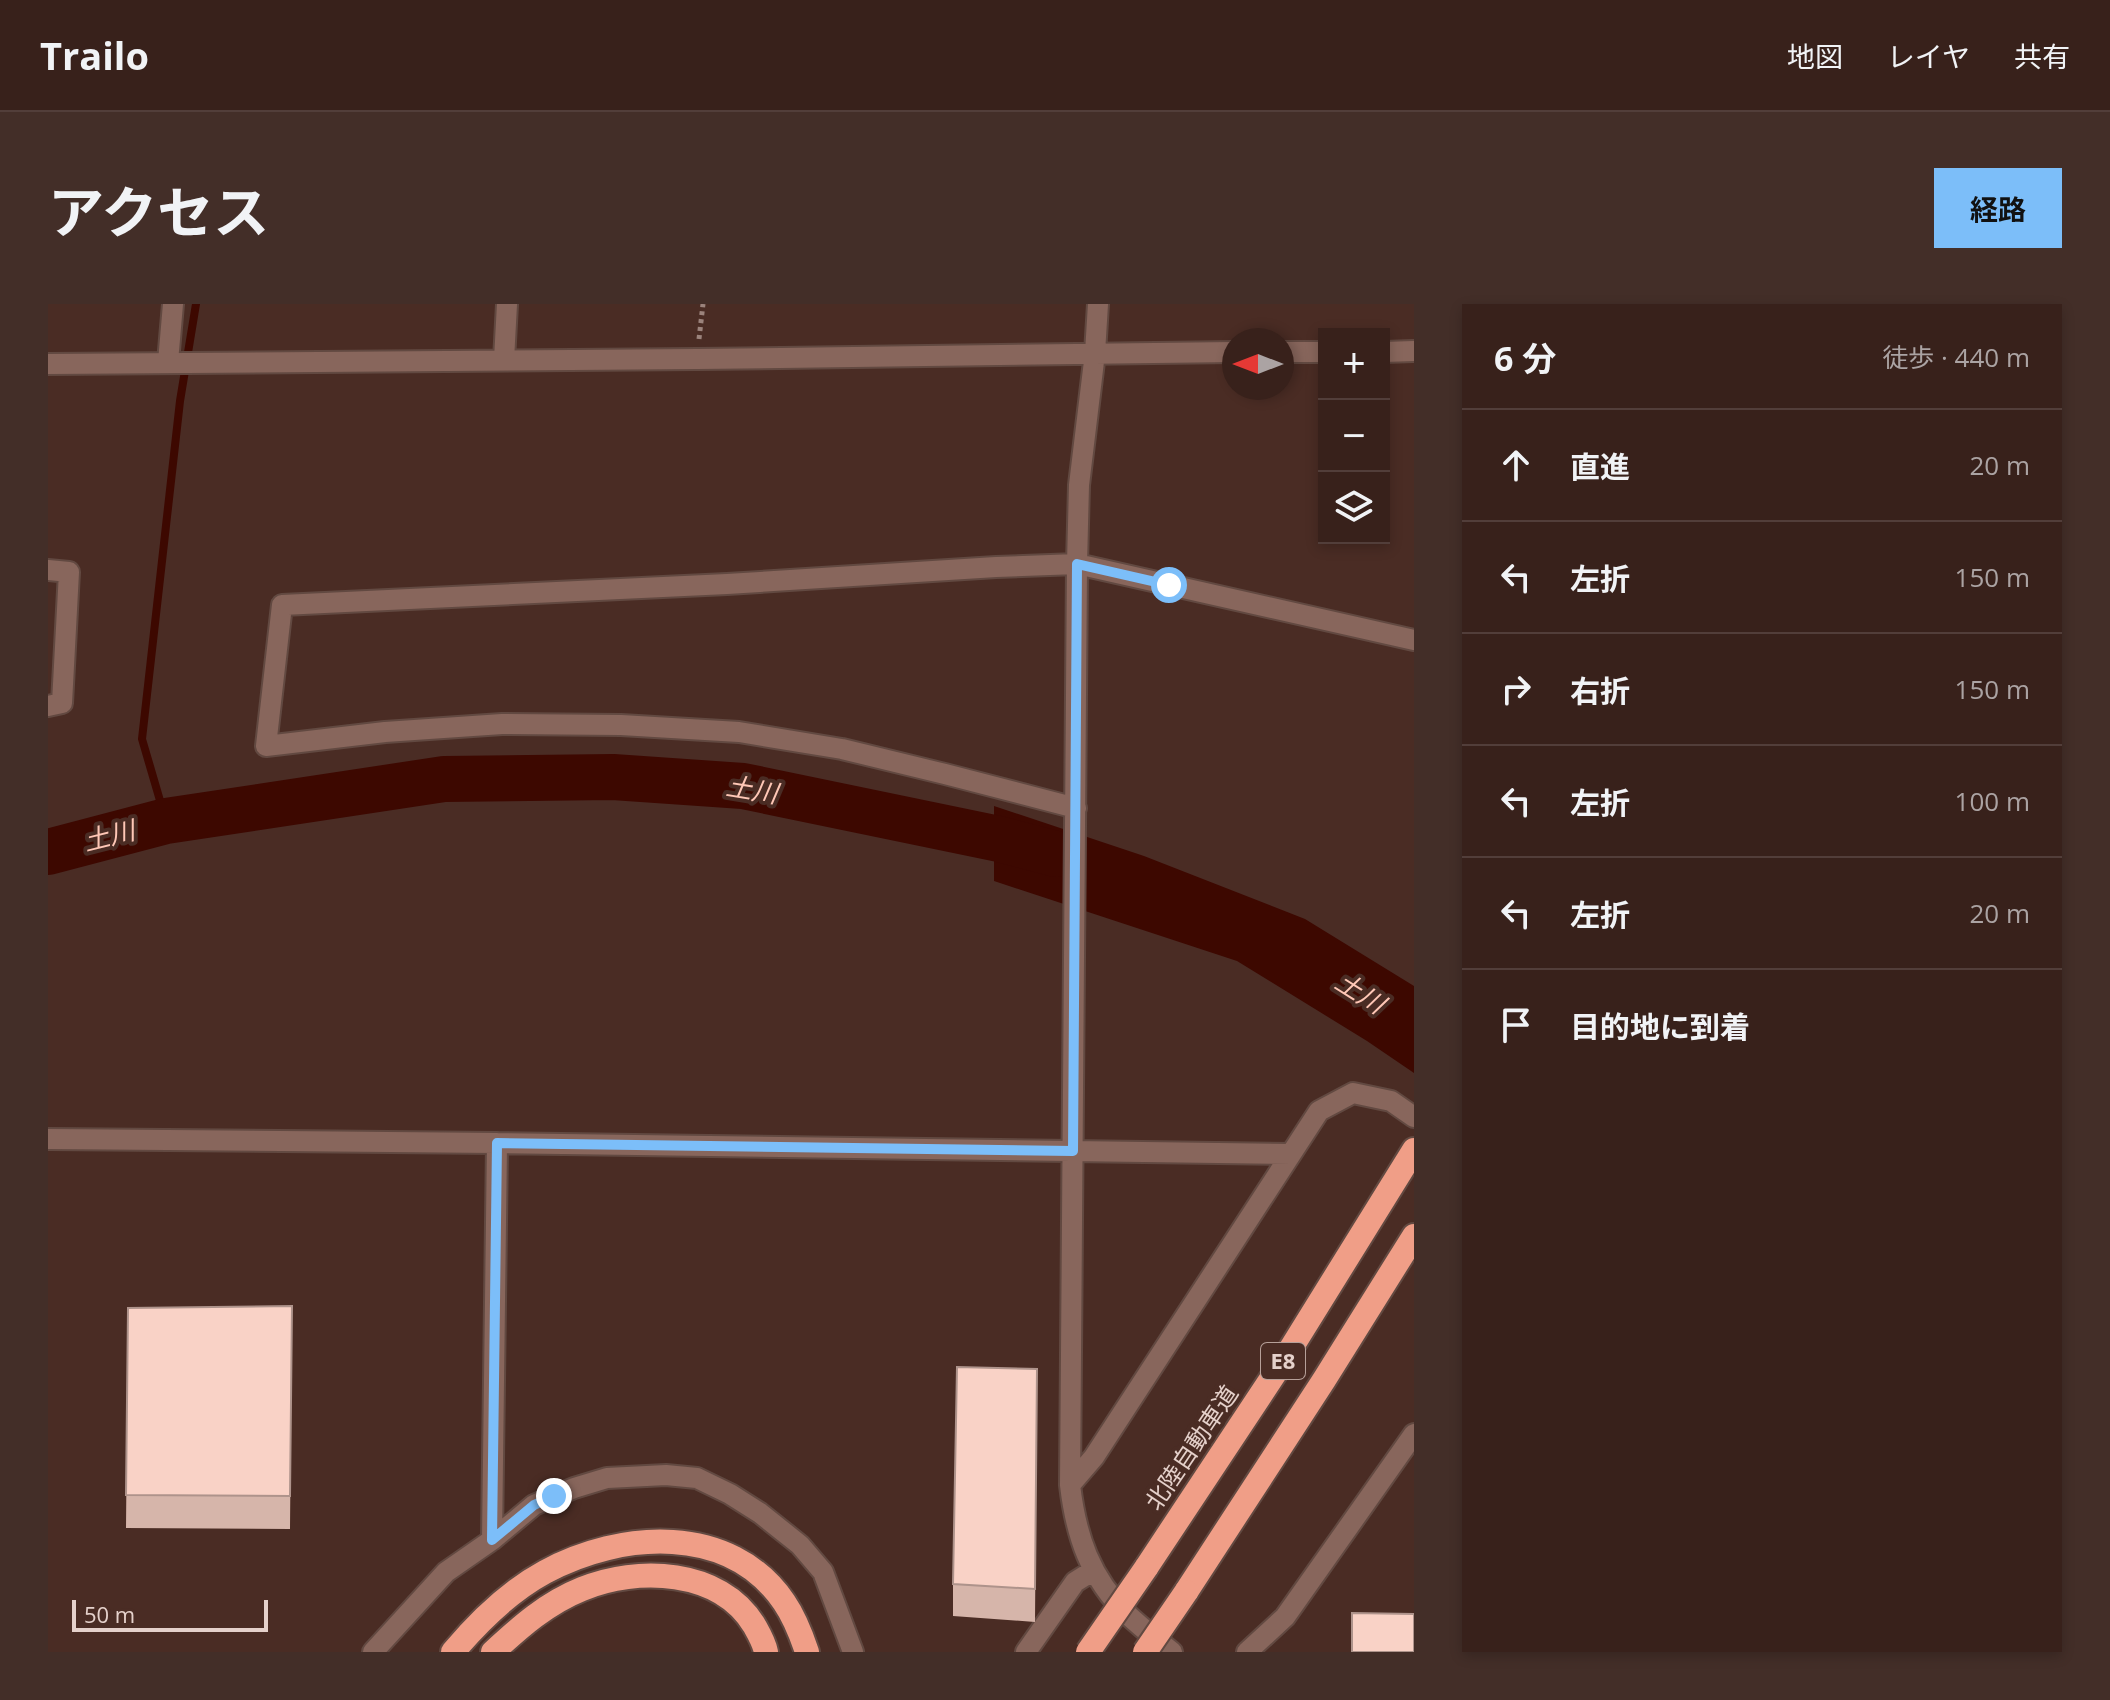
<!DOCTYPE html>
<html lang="ja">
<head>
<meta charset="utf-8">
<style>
  body { margin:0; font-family:"Open Sans","Noto Sans JP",sans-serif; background:#432e28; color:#f1f3f6 }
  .controls { position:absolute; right:24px; top:24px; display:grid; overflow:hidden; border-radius:0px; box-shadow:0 4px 12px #0003 }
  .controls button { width:72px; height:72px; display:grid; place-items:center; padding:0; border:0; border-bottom:2px solid #523e3a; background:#38211b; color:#f1f3f6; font:40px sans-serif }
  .compass { position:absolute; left:1174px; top:24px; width:72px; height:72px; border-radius:50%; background:#38211b; box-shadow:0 4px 12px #0003; rotate:270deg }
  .scale { position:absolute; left:24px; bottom:20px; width:196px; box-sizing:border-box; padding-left:8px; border:4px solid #e5d1cb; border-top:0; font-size:22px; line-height:28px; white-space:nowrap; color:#e5d1cb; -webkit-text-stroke:6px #4a2c24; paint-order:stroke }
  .stop { position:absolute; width:24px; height:24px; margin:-18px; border:6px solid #7cbef9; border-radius:50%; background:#fff }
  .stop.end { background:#7cbef9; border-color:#fff; box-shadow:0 2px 8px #0008 }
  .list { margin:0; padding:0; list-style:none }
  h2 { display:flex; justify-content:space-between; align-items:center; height:104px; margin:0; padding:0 32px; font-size:34px }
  h2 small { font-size:26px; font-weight:400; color:#aba3a3 }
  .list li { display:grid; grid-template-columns:52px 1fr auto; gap:24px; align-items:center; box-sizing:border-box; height:112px; padding:0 32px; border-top:2px solid #523e3a }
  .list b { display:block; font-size:30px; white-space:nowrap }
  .list em { font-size:26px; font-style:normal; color:#aba3a3 }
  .icon { flex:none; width:44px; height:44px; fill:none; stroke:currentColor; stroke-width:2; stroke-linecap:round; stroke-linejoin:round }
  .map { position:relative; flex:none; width:1366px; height:1348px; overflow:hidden; border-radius:0px }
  header { display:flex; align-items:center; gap:48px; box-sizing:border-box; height:112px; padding:0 40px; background:#38211b; border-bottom:2px solid #523e3a }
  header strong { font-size:38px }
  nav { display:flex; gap:44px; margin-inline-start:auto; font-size:28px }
  .intro { display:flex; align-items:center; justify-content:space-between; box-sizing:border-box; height:192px; padding:0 48px }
  h1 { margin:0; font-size:56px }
  .button { padding:20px 36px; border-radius:0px; background:#7cbef9; color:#111; font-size:28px; font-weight:700 }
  main { display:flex; gap:48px; padding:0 48px }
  aside { flex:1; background:#38211b; border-radius:0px; box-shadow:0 4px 12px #0003 }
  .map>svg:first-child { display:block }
  .water { fill:#3d0800 }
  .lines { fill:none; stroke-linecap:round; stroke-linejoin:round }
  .stream { stroke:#3d0800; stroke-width:8 }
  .river { stroke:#3d0800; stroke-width:46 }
  .minor-casing { stroke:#624941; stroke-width:24 }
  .highway-casing { stroke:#624941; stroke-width:28 }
  .path { stroke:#9b837c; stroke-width:5; stroke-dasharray:4 4; stroke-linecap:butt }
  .minor { stroke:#88665c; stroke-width:20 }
  .highway { stroke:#f09e87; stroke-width:24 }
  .highway-bridge-casing { stroke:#624941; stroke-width:28; stroke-linecap:butt }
  .highway-bridge { stroke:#f09e87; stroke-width:24 }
  .wall { fill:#d6b5aa }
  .building { fill:#f9d2c6; stroke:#ae938b; stroke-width:2 }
  .route { stroke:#7cbef9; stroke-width:10 }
  .labels { text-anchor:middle; stroke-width:8; stroke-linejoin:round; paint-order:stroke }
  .shield { fill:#4a2c24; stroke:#b6a099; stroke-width:2 }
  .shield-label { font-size:22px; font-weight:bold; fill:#e5d1cb }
  .street-label { font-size:24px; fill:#e5d1cb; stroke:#4a2c24 }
  .water-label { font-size:26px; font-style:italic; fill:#ffc7b6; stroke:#4a2c24 }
</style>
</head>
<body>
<header>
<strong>Trailo</strong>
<nav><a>地図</a><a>レイヤ</a><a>共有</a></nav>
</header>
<div class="intro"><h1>アクセス</h1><a class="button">経路</a></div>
<main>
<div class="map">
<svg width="1366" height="1348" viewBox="0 0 1366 1348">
  <rect width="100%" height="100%" fill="#4a2c24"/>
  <path class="water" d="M946,502l150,50 161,63 109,67v87l-47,-32 -130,-80 -243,-80z"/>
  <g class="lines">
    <path class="stream" d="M118,517l-24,-82 38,-338 16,-97"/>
    <path class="river" d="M0,548l118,-31 278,-42 169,-2 130,9 256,53 57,15"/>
    <defs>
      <path id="minor" d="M1050,0l-3,49 -16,132 -2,79 -7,921c6,51 20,93 58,130 14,13 29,25 44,37
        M1234,48h42
        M1336,48l30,-1
        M456,56l3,-56
        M120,58l5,-58
        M0,60l649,-5 537,-7
        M0,266l21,2 -7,131 -14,3
        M1028,504l-131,-34 -103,-25 -103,-17 -118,-7 -119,-1 -117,8 -119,14 16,-141 445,-21 269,-17 81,-3 337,76
        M0,835l449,4 794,11
        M1022,1181l24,-28 225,-346 34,-18 38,8 23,16
        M444,1236l5,-397
        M325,1348l73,-80 46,-32 42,-35 40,-17 33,-10 59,-3 31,3 33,16 30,19 40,32 23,27 30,80
        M978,1348l49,-70 19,-12
        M1199,1348l38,-35 129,-183"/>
      <path id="highway" d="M1098,1264l139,-210 129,-208
        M1138,1288l138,-212 90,-144
        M405,1348c26,-31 57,-61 92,-80 76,-41 185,-49 239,30 11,16 17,32 23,50
        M445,1348c27,-25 54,-49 89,-63 55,-23 138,-20 172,36 5,9 10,17 12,27"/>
    </defs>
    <use href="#minor" class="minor-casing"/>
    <use href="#highway" class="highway-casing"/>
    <path class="path" d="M651,35l4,-35"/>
    <use href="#minor" class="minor"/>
    <use href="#highway" class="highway"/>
    <defs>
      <path id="highway-bridge" d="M1040,1348l58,-84
        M1097,1348l41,-60"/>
    </defs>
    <use href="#highway-bridge" class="highway-bridge-casing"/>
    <use href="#highway-bridge" class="highway-bridge"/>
  </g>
  <path class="wall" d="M244,1002l-2,223 -164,-1 2,-220z
    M989,1065l-2,253 -82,-6v-32z"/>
  <path class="building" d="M244,1002l-2,190 -164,-1 2,-187z
    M909,1063l80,2 -2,220 -82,-5z
    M1304,1309l62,1v38h-62z"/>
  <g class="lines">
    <path class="route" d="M506,1192l-20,9 -42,35 5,-397 576,8 4,-587 92,21"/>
  </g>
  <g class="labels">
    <rect class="shield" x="1213" y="1039" width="44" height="36" rx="6"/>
    <g class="shield-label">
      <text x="1235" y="1065">E8</text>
    </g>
    <g class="street-label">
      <text transform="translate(1144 1144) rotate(-56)" y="8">北陸自動車道</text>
    </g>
    <g class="water-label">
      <text transform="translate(704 486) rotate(9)" y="9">土川</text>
      <text transform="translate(61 532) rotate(-14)" y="9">土川</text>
      <text transform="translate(1312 689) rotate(32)" y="9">土川</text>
    </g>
  </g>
</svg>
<div class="controls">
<button>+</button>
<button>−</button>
<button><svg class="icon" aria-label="layers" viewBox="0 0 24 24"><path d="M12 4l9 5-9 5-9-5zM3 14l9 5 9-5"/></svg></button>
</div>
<svg class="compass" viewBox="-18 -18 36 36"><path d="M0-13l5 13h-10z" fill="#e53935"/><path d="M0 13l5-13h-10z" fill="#aba3a3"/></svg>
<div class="scale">50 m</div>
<div class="stop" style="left:1121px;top:281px"></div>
<div class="stop end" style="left:506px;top:1192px"></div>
</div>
<aside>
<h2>6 分<small>徒歩 · 440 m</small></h2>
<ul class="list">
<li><svg class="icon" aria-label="ahead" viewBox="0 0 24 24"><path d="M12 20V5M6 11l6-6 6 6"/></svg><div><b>直進</b></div><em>20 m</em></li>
<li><svg class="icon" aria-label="left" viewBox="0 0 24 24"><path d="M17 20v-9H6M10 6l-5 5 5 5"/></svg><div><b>左折</b></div><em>150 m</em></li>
<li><svg class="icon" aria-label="right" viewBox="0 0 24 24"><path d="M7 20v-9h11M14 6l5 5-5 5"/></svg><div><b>右折</b></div><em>150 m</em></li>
<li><svg class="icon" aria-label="left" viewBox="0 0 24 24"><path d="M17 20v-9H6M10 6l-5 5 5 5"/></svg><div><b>左折</b></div><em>100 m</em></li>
<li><svg class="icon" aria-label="left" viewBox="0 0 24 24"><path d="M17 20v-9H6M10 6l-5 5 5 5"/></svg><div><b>左折</b></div><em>20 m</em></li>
<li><svg class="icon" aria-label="arrive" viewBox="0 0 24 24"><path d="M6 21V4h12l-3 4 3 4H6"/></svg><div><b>目的地に到着</b></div></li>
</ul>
</aside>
</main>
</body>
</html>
